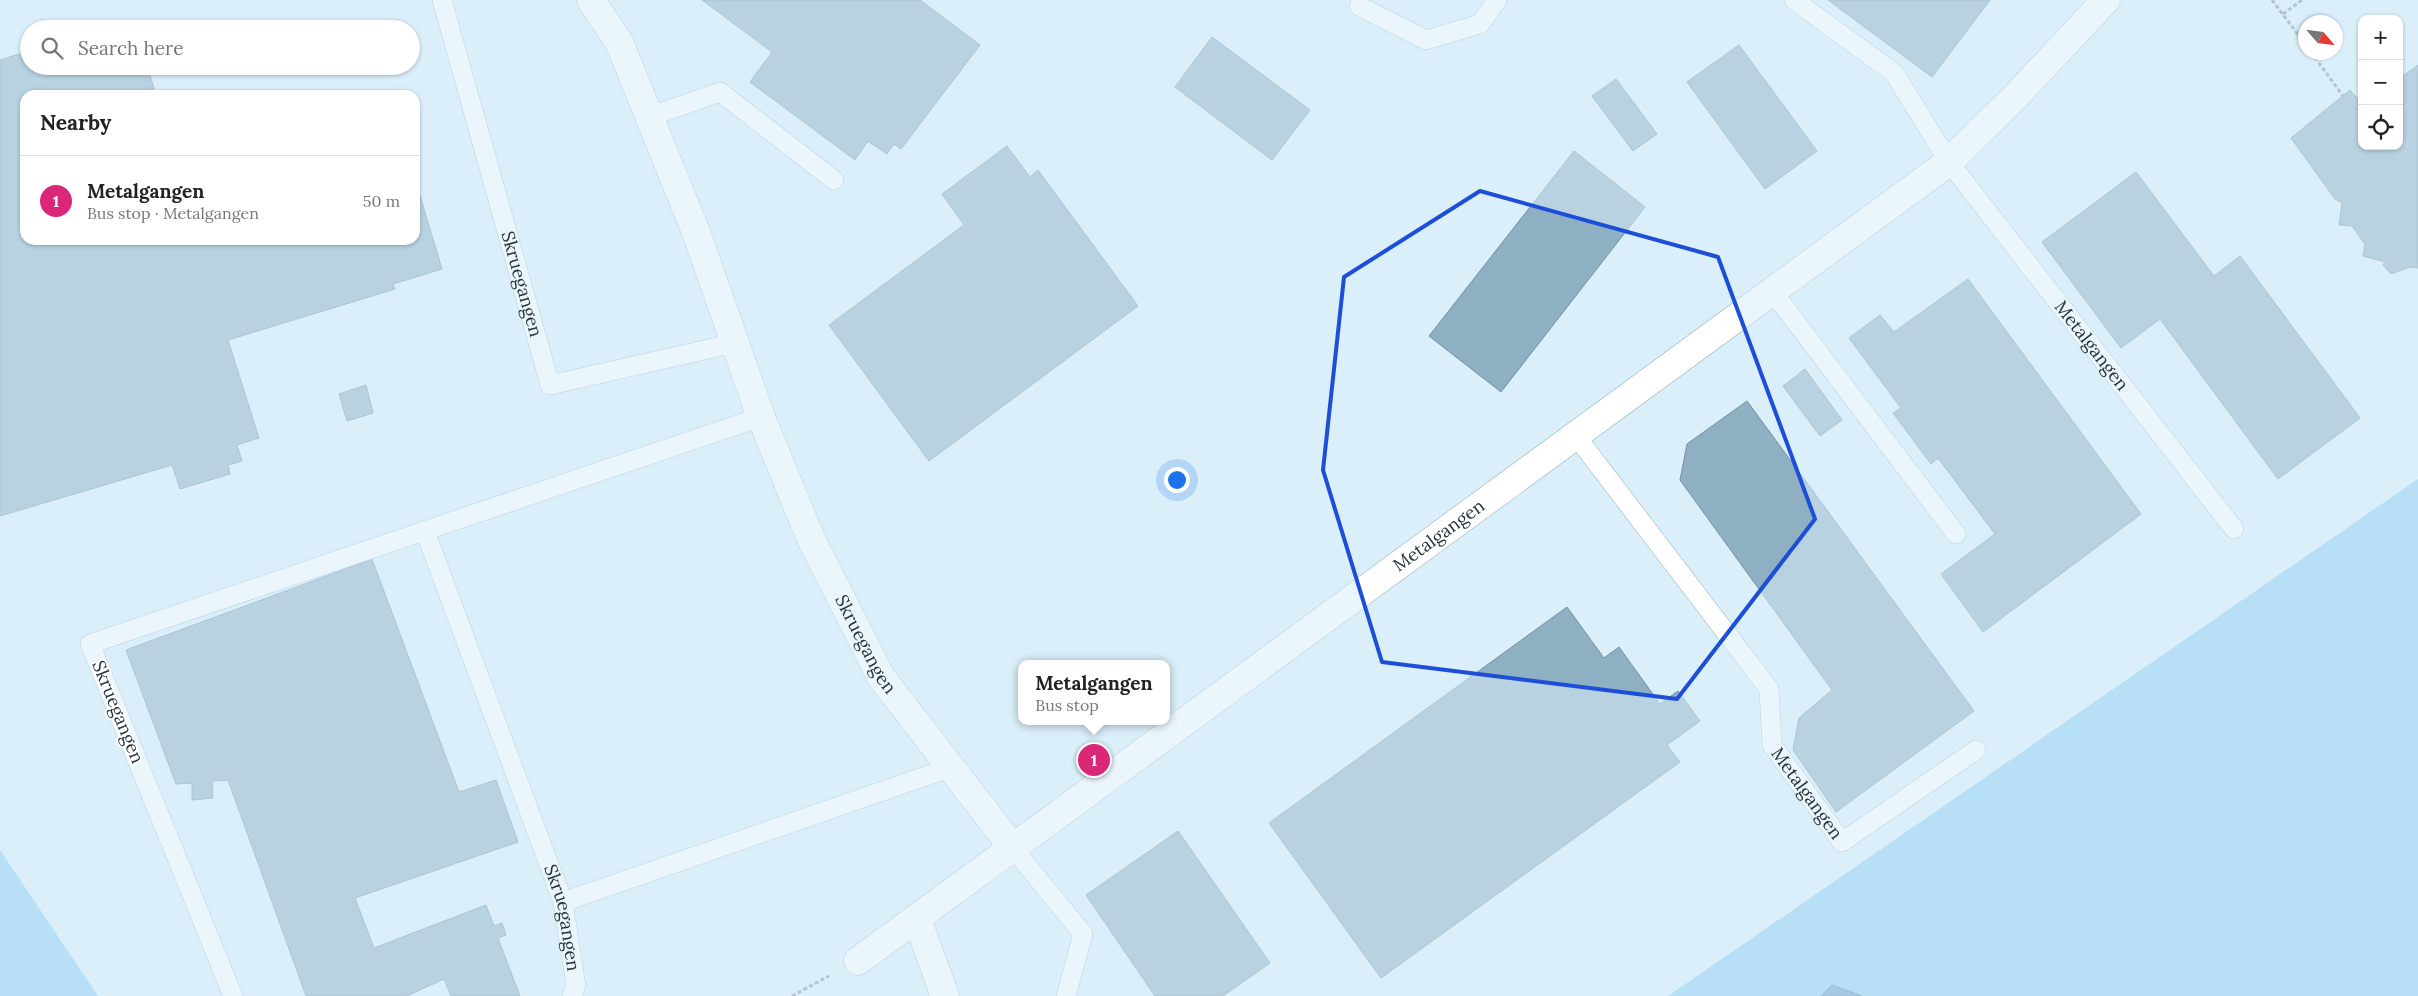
<!DOCTYPE html>
<html lang="en">
<head>
<meta charset="utf-8">
<style>
  body { margin:0; font-family:Lora,serif; background:#f6f6f6; color:#222 }
  .controls { position:absolute; right:15px; top:15px; display:grid; overflow:hidden; border-radius:10px; box-shadow:0 1px 4px #0004 }
  .controls button { width:45px; height:45px; display:grid; place-items:center; padding:0; border:0; border-bottom:1px solid #e0e0e0; background:#fff; color:#222; font:25px sans-serif }
  .compass { position:absolute; left:2298px; top:15px; width:45px; height:45px; border-radius:50%; background:#fff; box-shadow:0 1px 4px #0004; rotate:118deg }
  .you { position:absolute; left:1176px; top:479px; width:18px; height:18px; margin:-12px; border:4px solid #fff; border-radius:50%; background:#1a73e8; box-shadow:0 0 0 8px #1a73e833 }
  .badge { display:grid; place-items:center; width:32px; height:32px; border-radius:50%; background:#db2777; color:#fff; font-size:16px; font-weight:700 }
  .pin { position:absolute; translate:-50% -50%; border:2px solid #fff; box-shadow:0 1px 5px #0006 }
  .popup { position:absolute; left:1018px; top:660px; width:152px; height:65px; box-sizing:border-box; display:grid; place-content:center; border-radius:10px; background:#fff; filter:drop-shadow(0 1px 4px #0005); font-size:16px; white-space:nowrap; color:#767676 }
  .popup b { font-size:19px; color:#222 }
  .popup::after { content:''; position:absolute; left:50%; top:100%; margin-left:-10px; border:10px solid transparent; border-top-color:#fff }
  .list { margin:0; padding:0; list-style:none }
  h2 { display:flex; justify-content:space-between; align-items:center; height:65px; margin:0; padding:0 20px; font-size:21px }
  h2 small { font-size:16px; font-weight:400; color:#767676 }
  .list li { display:grid; grid-template-columns:32px 1fr auto; gap:15px; align-items:center; box-sizing:border-box; height:90px; padding:0 20px; border-top:1px solid #e0e0e0 }
  .list b { display:block; font-size:19px; white-space:nowrap }
  .list p { margin:0; font-size:16px; white-space:nowrap; color:#767676 }
  .list em { font-size:16px; font-style:normal; color:#767676 }
  .icon { flex:none; width:28px; height:28px; fill:none; stroke:currentColor; stroke-width:2; stroke-linecap:round; stroke-linejoin:round }
  .map { position:relative; flex:none; width:2418px; height:996px; overflow:hidden }
  .search { position:absolute; background:#fff; box-shadow:0 1px 4px #0004; left:20px; top:20px; width:400px; height:55px; display:flex; align-items:center; gap:12px; box-sizing:border-box; padding:0 18px; border-radius:28px; color:#767676; font-size:19px }
  .panel { position:absolute; background:#fff; box-shadow:0 1px 4px #0004; left:20px; top:90px; width:400px; height:155px; border-radius:15px }
  .map>svg:first-child { display:block }
  .green { fill:#8dcdf0 }
  .water { fill:#62a1c3; stroke:#50809a }
  .building { fill:#8fb0c3; stroke:#7292a4 }
  .lines { fill:none; stroke-linecap:round; stroke-linejoin:round }
  .service-casing { stroke:#90b1c3; stroke-width:20 }
  .minor-casing { stroke:#90b1c3; stroke-width:29 }
  .path { stroke:#84959e; stroke-width:3; stroke-dasharray:4 2.5; stroke-linecap:butt }
  .service { stroke:#fff; stroke-width:19 }
  .minor { stroke:#fff; stroke-width:28 }
  .marked { fill:none; stroke:#1d4ed8; stroke-width:4; stroke-linejoin:round }
  .labels { text-anchor:middle; stroke-width:4; stroke-linejoin:round; paint-order:stroke }
  .street-label { font-size:18px; fill:#26333b; stroke:#fff }
</style>
</head>
<body>
<div class="map">
<svg width="2418" height="996" viewBox="0 0 2418 996">
  <rect width="100%" height="100%" fill="#daeffa"/>
  <path class="green" d="M2418,479v517h-750z
    M0,850l98,146h-98z"/>
  <path class="water" d="M1832,985l30,11h-41z"/>
  <path class="building" d="M702,0h218l60,45 -79,104 -7,-5 -7,10 -19,-13 -13,19 -105,-78 22,-30z
    M1828,0h162l-58,77z
    M1212,37l98,73 -38,50 -97,-73z
    M1739,45l78,106 -52,38 -78,-107z
    M29,51v15h118l9,29h-131v145h223l1,2 166,-2v-61l27,90 -49,15 2,5 -167,51 31,98 -22,7 5,16 -14,4 2,9 -50,15 -8,-24 -172,51v-456z
    M2418,65v203l-8,-1 -19,7 -8,-9 2,-3 -22,-6 2,-12 -13,-18 -13,-1 3,-22 -7,-4 -44,-61 59,-48 12,14v42h37v-67z
    M1616,79l41,55 -24,17 -41,-55z
    M1007,146l23,31 8,-7 100,136 -209,155 -100,-136 135,-100 -22,-31z
    M1574,151l71,56 -144,185 -72,-56z
    M2136,172l78,104 26,-20 120,162 -82,61 -118,-160 -39,29 -79,-106z
    M1968,279l173,235 -158,118 -42,-58 54,-40 -57,-76 -7,6 -38,-51 8,-5 -52,-70 31,-23 14,17z
    M1805,369l37,51 -22,16 -37,-50z
    M366,385l7,28 -26,8 -8,-27z
    M1747,401l227,310 -138,101 -43,-62 6,-32 33,-28 -152,-210 7,-36z
    M372,559l87,233 37,-12 22,62 -163,56 19,50 112,-43 8,21 8,-3 4,12 -8,3 22,58h-69l-7,-17 -37,17h-101l-78,-216 -16,1 1,17 -21,2v-17l-16,1 -50,-134z
    M1567,607l37,51 15,-11 41,57 18,-13 22,30 -33,24 13,17 -299,216 -112,-155z
    M1178,831l92,132 -47,33h-68l-69,-101z"/>
  <g class="lines">
    <defs>
      <g id="service">
        <path id="s1" d="M442,0l108,385 185,-42"/>
        <path id="s2" d="M1794,0l100,73 55,89 285,367"/>
        <path d="M1359,6l67,34 54,-16 17,-24"/>
        <path d="M649,117l71,-25 114,88"/>
        <path d="M1773,292l183,242"/>
        <path id="s3" d="M1576,436l193,253 3,56 70,97 134,-92"/>
        <path id="s4" d="M425,531l138,371 13,84 -4,10"/>
        <path d="M1013,848l70,86 -17,62"/>
        <path d="M563,902l386,-134"/>
        <path d="M233,996l-143,-352 671,-227"/>
      </g>
      <g id="minor">
        <path id="s5" d="M591,0l28,42 77,190 65,185 50,122 70,138 132,171"/>
        <path d="M917,919l28,77"/>
        <path id="s6" d="M858,961l1091,-799 66,-65 91,-97"/>
      </g>
    </defs>
    <use href="#service" class="service-casing"/>
    <use href="#minor" class="minor-casing"/>
    <path class="path" d="M2272,0l34,45
      M2283,14l19,-14
      M2311,52l32,44
      M792,996l37,-20"/>
    <use href="#service" class="service"/>
    <use href="#minor" class="minor"/>
  </g>
  <path d="M0 0H2418V996H0ZM1480,191l238,66 97,262 -138,180 -295,-37 -59,-192 21,-193z" fill="#daeffa" fill-opacity=".55" fill-rule="evenodd"/>
  <path class="marked" d="M1480,191l238,66 97,262 -138,180 -295,-37 -59,-192 21,-193z"/>
  <g class="labels">
    <g class="street-label">
      <text dy="6" stroke="none"><textPath href="#s1" startOffset="295">Skruegangen</textPath></text>
      <text dy="6" stroke="none"><textPath href="#s2" startOffset="461">Metalgangen</textPath></text>
      <text dy="6" stroke="none"><textPath href="#s6" startOffset="720">Metalgangen</textPath></text>
      <text dy="6" stroke="none"><textPath href="#s5" startOffset="702">Skruegangen</textPath></text>
      <text transform="translate(118 712) rotate(68)" y="6">Skruegangen</text>
      <text dy="6" stroke="none"><textPath href="#s3" startOffset="434">Metalgangen</textPath></text>
      <text dy="6" stroke="none"><textPath href="#s4" startOffset="411">Skruegangen</textPath></text>
    </g>
  </g>
</svg>
<div class="controls">
<button>+</button>
<button>−</button>
<button><svg class="icon" aria-label="locate" viewBox="0 0 24 24"><circle cx="12" cy="12" r="6"/><path d="M12 2v4M12 18v4M2 12h4M18 12h4"/></svg></button>
</div>
<svg class="compass" viewBox="-18 -18 36 36"><path d="M0-13l5 13h-10z" fill="#e53935"/><path d="M0 13l5-13h-10z" fill="#767676"/></svg>
<div class="you"></div>
<div class="pin badge" style="left:1094px;top:760px">1</div>
<div class="popup"><b>Metalgangen</b>Bus stop</div>
<div class="search"><svg class="icon" aria-label="search" viewBox="0 0 24 24"><circle cx="10" cy="10" r="6"/><path d="M15 15l6 6"/></svg>Search here</div>
<section class="panel">
<h2>Nearby<small></small></h2>
<ul class="list">
<li><span class="badge">1</span><div><b>Metalgangen</b><p>Bus stop · Metalgangen</p></div><em>50 m</em></li>
</ul>
</section>
</div>
</body>
</html>
